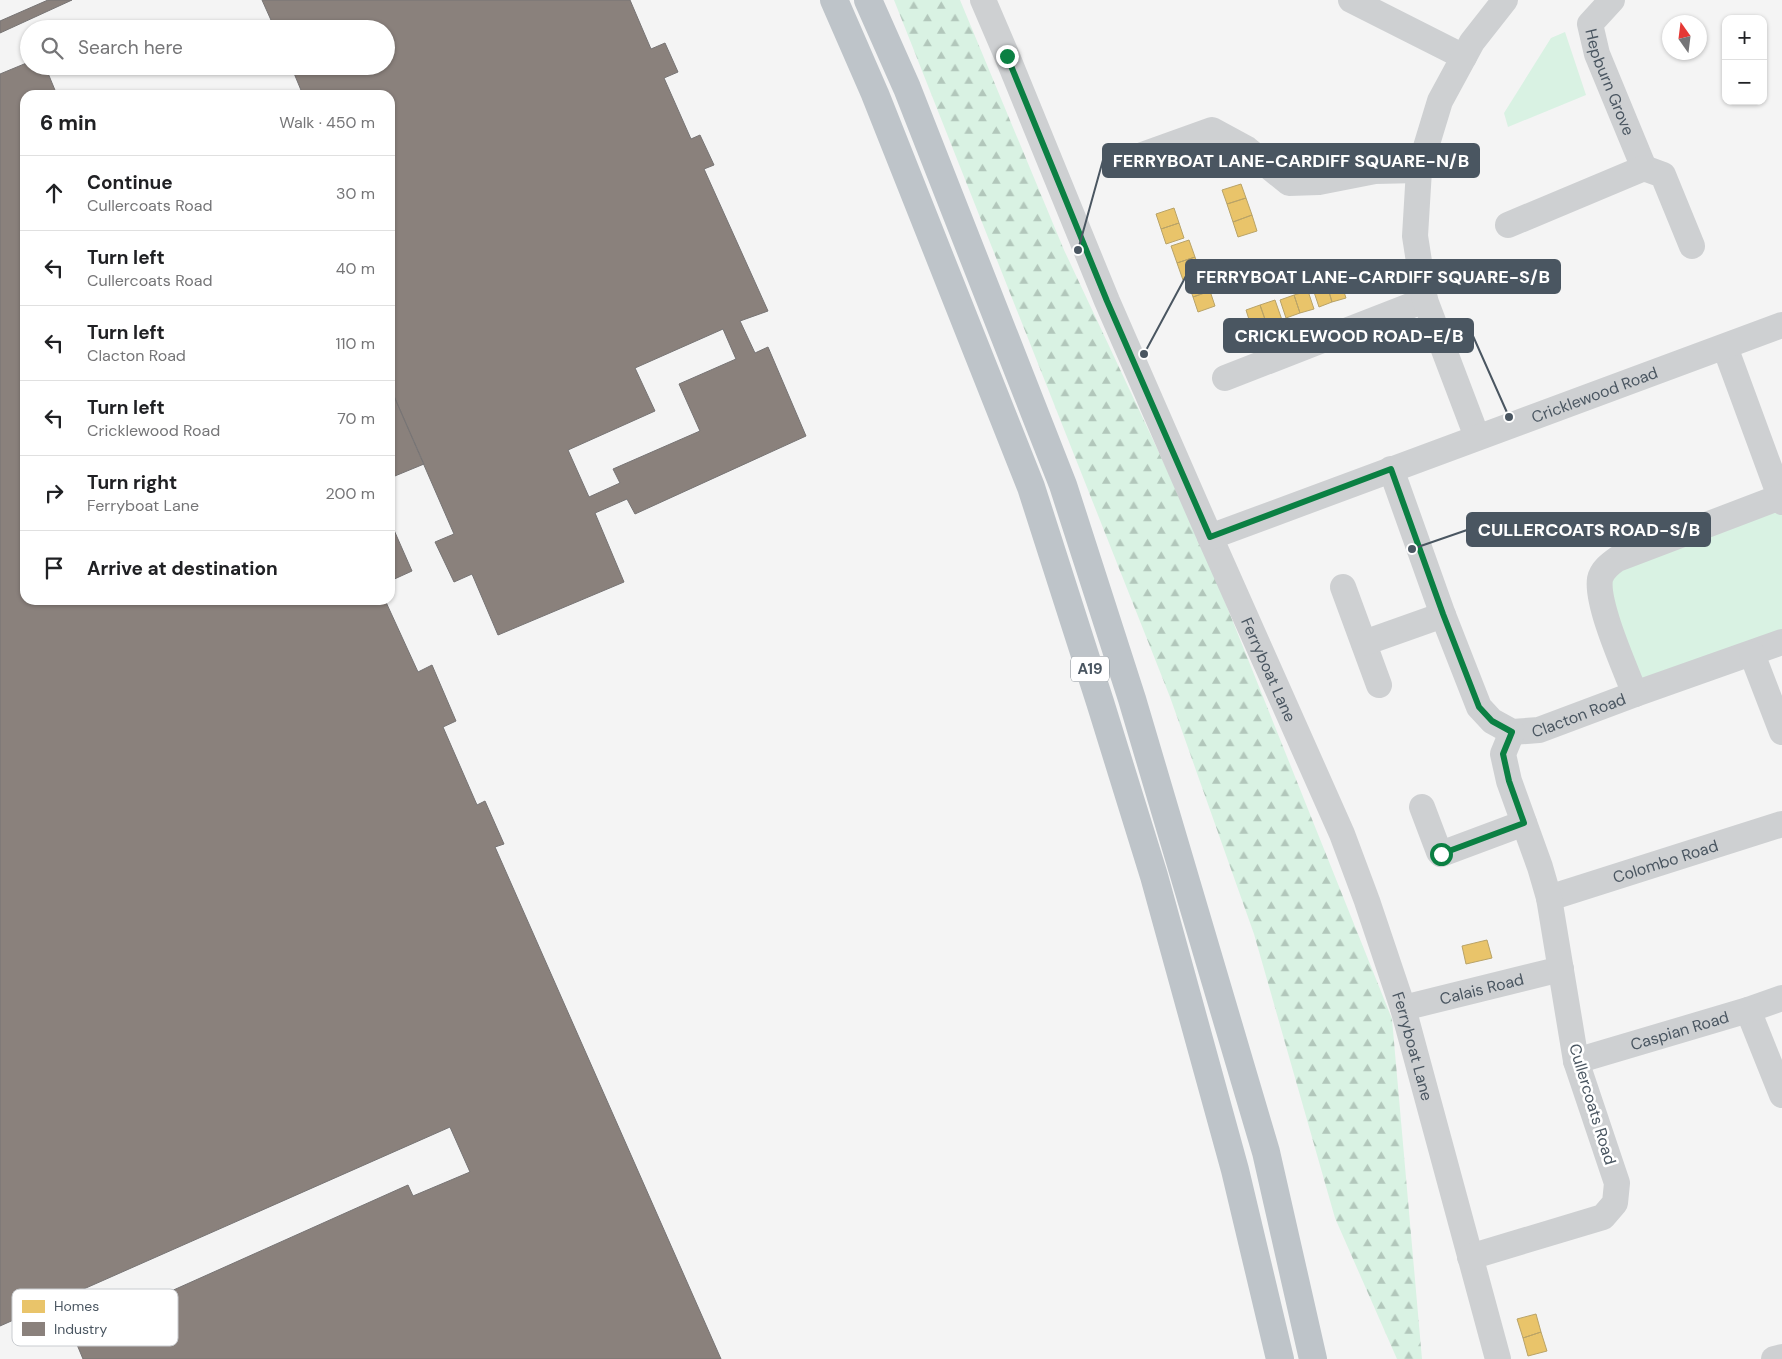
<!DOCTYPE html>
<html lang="en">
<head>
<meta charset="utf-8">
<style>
  body { margin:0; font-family:"DM Sans",sans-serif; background:#f6f6f6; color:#202124 }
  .controls { position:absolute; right:15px; top:15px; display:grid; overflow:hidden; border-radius:10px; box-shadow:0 1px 4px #0004 }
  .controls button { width:45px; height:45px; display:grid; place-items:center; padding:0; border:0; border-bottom:1px solid #e0e0e0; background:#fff; color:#202124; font:25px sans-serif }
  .compass { position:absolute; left:1662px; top:15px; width:45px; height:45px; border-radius:50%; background:#fff; box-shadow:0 1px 4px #0004; rotate:346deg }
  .stop { position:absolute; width:15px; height:15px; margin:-11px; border:4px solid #0b8043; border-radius:50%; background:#fff }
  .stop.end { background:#0b8043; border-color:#fff; box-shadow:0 1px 5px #0008 }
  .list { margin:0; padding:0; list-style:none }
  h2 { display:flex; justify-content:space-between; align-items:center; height:65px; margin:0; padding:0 20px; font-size:21px }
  h2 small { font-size:16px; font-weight:400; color:#757577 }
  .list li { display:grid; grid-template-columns:32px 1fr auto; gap:15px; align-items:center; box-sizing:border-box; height:75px; padding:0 20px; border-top:1px solid #e0e0e0 }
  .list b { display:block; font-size:19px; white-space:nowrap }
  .list p { margin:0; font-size:16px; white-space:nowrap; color:#757577 }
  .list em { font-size:16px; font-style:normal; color:#757577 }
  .icon { flex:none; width:28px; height:28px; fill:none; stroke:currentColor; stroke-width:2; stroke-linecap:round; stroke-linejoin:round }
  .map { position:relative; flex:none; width:1782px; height:1359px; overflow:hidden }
  .search { position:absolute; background:#fff; box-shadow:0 1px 4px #0004; left:20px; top:20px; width:375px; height:55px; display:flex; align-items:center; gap:12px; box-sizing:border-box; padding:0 18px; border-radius:28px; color:#757577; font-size:19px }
  .panel { position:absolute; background:#fff; box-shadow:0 1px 4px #0004; left:20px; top:90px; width:375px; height:515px; border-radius:15px }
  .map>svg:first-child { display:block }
  .green { fill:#d9f2e3 }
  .forest { fill:url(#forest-firs) }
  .homes { fill:#e9c46a; stroke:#b9a367 }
  .industry { fill:#8a817c; stroke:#777474; fill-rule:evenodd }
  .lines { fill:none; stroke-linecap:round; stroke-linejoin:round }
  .minor { stroke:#ced0d2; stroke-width:26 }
  .highway { stroke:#bec4c9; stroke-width:28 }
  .route { stroke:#0b8043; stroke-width:6 }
  .labels { text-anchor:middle; stroke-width:5; stroke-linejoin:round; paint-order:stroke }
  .shield { fill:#fff; stroke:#808990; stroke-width:1 }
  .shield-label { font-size:15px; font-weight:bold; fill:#4a5661 }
  .street-label { font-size:16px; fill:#4a5661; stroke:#fff }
  .key { fill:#fff; stroke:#c9ccd0; stroke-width:1 }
  .key-label { font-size:14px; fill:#4a5661 }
  .leader { fill:none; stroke:#4a5661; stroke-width:2 }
  .callout-dot { fill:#4a5661; stroke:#fff; stroke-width:2 }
  .callout { fill:#4a5661; stroke:#4a5661; stroke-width:2 }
  .callout-label { font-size:18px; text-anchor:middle; font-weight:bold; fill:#fff }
</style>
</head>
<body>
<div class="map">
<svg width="1782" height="1359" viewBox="0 0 1782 1359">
  <defs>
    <pattern id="forest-firs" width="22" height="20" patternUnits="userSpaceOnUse" patternTransform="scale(1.25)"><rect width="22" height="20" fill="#d9f2e3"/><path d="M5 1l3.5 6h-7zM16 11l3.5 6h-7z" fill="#b2c7bb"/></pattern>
  </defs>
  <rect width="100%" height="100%" fill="#f4f4f4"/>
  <path class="green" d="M1565,32l21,63 -78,32 -4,-14 47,-75z
    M1782,502v140l-147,52 -30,-126z"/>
  <path class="forest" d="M894,0h66l104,250 137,292 191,477 30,340h-25l-62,-141 -81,-284 -84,-237z"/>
  <path class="homes" d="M1241,184l5,14 -19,6 -5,-14z
    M1246,198l6,17 -19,7 -6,-18z
    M1174,208l5,15 -18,6 -5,-15z
    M1252,215l5,16 -19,6 -5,-15z
    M1179,223l5,15 -18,6 -5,-15z
    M1189,240l6,17 -18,6 -6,-17z
    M1195,257l6,17 -18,6 -6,-17z
    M1206,277l4,14 -17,6 -5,-14z
    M1340,280l6,18 -14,4 -5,-17z
    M1327,285l5,17 -13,5 -6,-18z
    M1210,291l5,15 -17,6 -5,-15z
    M1308,291l6,18 -14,4 -6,-18z
    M1294,295l6,18 -14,5 -6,-18z
    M1275,300l7,20 -15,5 -7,-20z
    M1260,305l7,20 -15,4 -6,-19z
    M1487,940l5,18 -26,6 -4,-18z
    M1536,1314l5,18 -18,6 -6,-19z
    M1541,1332l6,19 -19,5 -5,-18z"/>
  <path class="industry" d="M48,0h24l-72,33v-12z
    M262,0h368l21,49 14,-6 13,29 -14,6 27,61 9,-4 14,30 -10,4 64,142 -28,10 15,32 13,-6 38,89 -171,78 -8,-15 -32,14 29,69 -126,53 -26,-61 -18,8 -19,-40 19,-8 -64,-147v-292h-87l-12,-29h95v-37h-111zM723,329l13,30 -57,25 21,47 -87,38 7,14 -31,14 -21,-47 87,-39 -20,-43z
    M29,62v4h16l12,29h-32v505h360l33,72 14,-7 24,56 -13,6 34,78 8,-4 19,43 -9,3 226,512h-638l-10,-24 335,-150 5,11 57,-24 -20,-45 -450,199v-1252z
    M390,387l34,77 -34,14z
    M390,521l22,50 -22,10z"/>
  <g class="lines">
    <g class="minor">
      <path id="s1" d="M983,0l24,56 100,245 103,236 132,297 25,67 36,107 95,351"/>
      <path d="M1351,0l113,57"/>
      <path id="s2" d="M1612,0l-22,24 7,30 47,114"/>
      <path d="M1134,158l78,-28 35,19 42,34 30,-1 56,-11 44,-1"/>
      <path d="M1508,225l136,-57 19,7 29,71"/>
      <path d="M1725,347l57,155"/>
      <path d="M1225,378l200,-78"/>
      <path d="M1477,437l-52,-137 -10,-64 4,-66 21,-69 32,-59 33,-42"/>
      <path id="s3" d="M1391,469l52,146 36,92 13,14 20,11 27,-2 96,-36 147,-52"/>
      <path id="s4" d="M1210,537l572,-212"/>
      <path d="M1343,587l36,98"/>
      <path d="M1364,643l79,-28"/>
      <path d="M1752,654l30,78"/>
      <path d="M1635,694c-10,-26 -39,-90 -35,-115 2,-9 10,-15 17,-20l163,-62"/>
      <path d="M1422,807l17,45 2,2 83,-31"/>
      <path id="s5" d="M1549,898l233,-74"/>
      <path id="s6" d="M1403,1008l158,-39"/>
      <path d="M1748,1010l34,85"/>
      <path id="s7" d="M1576,1061l172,-51 34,-12"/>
      <path d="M1470,1257l133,-40 12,-14 2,-20 -41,-122 -27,-163 -9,-31 -31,-86 -6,-27 9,-22"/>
      <path d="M1774,1359l8,-2"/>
    </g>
    <path class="highway" d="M834,0l41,94 156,393 69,215 54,174 81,294 45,189
      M868,0l39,88 156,397 69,214 134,453 47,207"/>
  </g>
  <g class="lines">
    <path class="route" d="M1007,56l100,245 103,236 181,-68 52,145 36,93 13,14 20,11 -9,22 6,27 15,42 -83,31"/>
  </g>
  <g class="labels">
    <rect class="shield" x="1071" y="656.5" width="38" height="25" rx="4"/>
    <g class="shield-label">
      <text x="1090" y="674">A19</text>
    </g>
    <g class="street-label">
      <text dy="6" stroke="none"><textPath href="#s2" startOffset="94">Hepburn Grove</textPath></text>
      <text dy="6" stroke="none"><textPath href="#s4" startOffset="410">Cricklewood Road</textPath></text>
      <text dy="6" stroke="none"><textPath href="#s1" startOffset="728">Ferryboat Lane</textPath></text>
      <text dy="6" stroke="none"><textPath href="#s3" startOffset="365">Clacton Road</textPath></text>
      <text dy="6" stroke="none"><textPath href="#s5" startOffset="122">Colombo Road</textPath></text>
      <text dy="6" stroke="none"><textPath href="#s6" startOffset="81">Calais Road</textPath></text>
      <text dy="6" stroke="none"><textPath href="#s7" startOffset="108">Caspian Road</textPath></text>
      <text dy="6" stroke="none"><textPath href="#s1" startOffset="1132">Ferryboat Lane</textPath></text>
      <text transform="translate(1593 1104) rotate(73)" y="6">Cullercoats Road</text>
    </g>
  </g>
  <rect x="12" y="1289" width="166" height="57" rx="8" class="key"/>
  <rect x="22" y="1300" width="23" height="13" fill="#e9c46a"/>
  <rect x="22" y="1322" width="23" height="14" fill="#8a817c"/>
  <g class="key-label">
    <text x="54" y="1311">Homes</text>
    <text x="54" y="1334">Industry</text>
  </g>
  <path class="leader" d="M1078 250L1103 160M1144 354L1186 276M1509 417L1473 336M1412 549L1467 530"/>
  <g class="callout-dot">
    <circle cx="1078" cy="250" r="5"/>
    <circle cx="1144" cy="354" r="5"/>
    <circle cx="1509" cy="417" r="5"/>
    <circle cx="1412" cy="549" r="5"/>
  </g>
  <g class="callout">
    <rect x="1103" y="144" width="376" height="33" rx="5"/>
    <rect x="1186" y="260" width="374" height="33" rx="5"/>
    <rect x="1224" y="319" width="249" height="33" rx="5"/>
    <rect x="1467" y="513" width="243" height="33" rx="5"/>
  </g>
  <g class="callout-label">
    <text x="1291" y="167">FERRYBOAT LANE-CARDIFF SQUARE-N/B</text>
    <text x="1373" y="283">FERRYBOAT LANE-CARDIFF SQUARE-S/B</text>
    <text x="1349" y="342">CRICKLEWOOD ROAD-E/B</text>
    <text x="1589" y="536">CULLERCOATS ROAD-S/B</text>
  </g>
</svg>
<div class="controls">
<button>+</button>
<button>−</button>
</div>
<svg class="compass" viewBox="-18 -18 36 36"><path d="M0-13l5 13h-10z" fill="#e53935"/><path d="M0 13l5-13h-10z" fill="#757577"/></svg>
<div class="stop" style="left:1441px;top:854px"></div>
<div class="stop end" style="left:1007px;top:56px"></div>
<div class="search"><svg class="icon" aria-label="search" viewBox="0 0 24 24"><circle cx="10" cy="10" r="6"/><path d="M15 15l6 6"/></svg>Search here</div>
<section class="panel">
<h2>6 min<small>Walk · 450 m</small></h2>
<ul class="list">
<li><svg class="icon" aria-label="ahead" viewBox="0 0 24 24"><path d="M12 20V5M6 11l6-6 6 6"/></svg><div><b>Continue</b><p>Cullercoats Road</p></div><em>30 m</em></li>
<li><svg class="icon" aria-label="left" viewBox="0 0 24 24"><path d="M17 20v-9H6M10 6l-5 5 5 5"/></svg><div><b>Turn left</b><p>Cullercoats Road</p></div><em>40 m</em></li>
<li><svg class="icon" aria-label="left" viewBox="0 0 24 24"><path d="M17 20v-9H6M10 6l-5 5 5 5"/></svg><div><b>Turn left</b><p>Clacton Road</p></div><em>110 m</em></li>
<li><svg class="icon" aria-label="left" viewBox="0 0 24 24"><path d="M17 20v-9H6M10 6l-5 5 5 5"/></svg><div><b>Turn left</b><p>Cricklewood Road</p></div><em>70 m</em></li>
<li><svg class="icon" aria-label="right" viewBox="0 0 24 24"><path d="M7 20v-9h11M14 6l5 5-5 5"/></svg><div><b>Turn right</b><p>Ferryboat Lane</p></div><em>200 m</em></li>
<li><svg class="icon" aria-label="arrive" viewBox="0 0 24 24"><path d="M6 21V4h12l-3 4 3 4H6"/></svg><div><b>Arrive at destination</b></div></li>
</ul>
</section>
</div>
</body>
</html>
